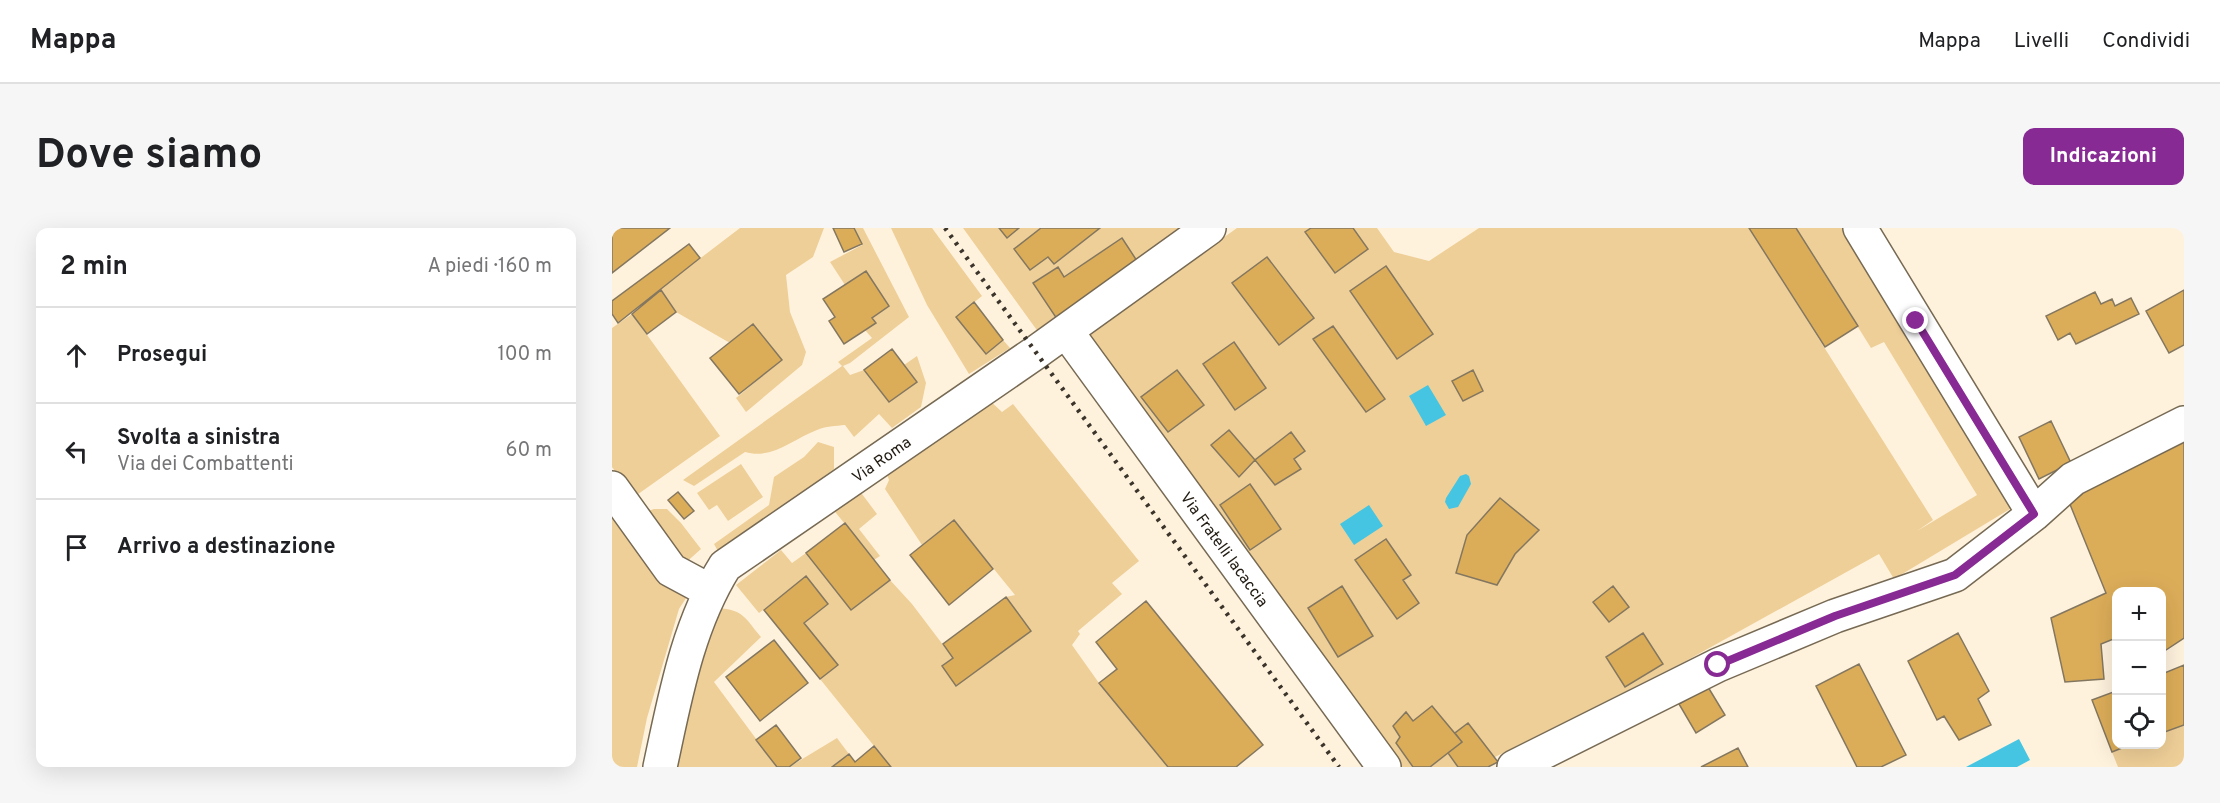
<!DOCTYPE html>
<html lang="it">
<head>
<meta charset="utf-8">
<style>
  body { margin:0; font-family:Overpass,sans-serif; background:#f6f6f6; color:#202124 }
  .controls { position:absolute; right:18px; bottom:18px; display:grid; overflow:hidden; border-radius:12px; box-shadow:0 6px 24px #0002 }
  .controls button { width:54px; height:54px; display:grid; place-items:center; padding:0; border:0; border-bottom:2px solid #e0e0e0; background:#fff; color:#202124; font:30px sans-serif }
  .stop { position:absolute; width:18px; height:18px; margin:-14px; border:4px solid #882a94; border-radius:50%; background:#fff }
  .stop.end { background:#882a94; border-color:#fff; box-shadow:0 2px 6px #0008 }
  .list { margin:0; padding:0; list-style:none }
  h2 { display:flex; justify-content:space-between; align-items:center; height:78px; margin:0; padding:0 24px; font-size:26px }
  h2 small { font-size:20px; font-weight:400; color:#757577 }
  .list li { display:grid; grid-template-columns:39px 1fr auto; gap:18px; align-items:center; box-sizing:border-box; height:96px; padding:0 24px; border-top:2px solid #e0e0e0 }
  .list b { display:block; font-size:22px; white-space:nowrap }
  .list p { margin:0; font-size:20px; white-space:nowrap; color:#757577 }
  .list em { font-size:20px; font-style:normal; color:#757577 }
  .icon { flex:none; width:33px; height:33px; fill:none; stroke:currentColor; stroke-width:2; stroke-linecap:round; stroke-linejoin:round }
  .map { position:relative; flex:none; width:1572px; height:539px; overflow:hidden; border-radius:12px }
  header { display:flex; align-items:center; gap:36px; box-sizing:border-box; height:84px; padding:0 30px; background:#fff; border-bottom:2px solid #e0e0e0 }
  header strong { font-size:28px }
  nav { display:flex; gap:33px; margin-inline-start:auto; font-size:21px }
  .intro { display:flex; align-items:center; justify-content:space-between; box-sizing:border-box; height:144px; padding:0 36px }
  h1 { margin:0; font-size:42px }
  .button { padding:15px 27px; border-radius:12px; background:#882a94; color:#fff; font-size:21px; font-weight:700 }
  main { display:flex; gap:36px; padding:0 36px }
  aside { flex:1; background:#fff; border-radius:12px; box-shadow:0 6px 24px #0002 }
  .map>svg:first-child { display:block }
  .green { fill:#efcf98 }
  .water { fill:#46c5e3 }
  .building { fill:#dcad59; stroke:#847760; stroke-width:1.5 }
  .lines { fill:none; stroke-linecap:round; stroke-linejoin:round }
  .minor-casing { stroke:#776a54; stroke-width:36 }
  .minor { stroke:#fff; stroke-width:33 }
  .rail { stroke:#3b342a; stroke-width:4.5; stroke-dasharray:3 6; stroke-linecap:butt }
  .route { stroke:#882a94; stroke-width:8 }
  .labels { text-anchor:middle; stroke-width:6; stroke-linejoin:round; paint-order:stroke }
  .street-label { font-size:16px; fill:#211b12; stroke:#fff }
</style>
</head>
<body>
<header>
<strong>Mappa</strong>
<nav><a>Mappa</a><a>Livelli</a><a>Condividi</a></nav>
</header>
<div class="intro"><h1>Dove siamo</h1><a class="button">Indicazioni</a></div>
<main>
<aside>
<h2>2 min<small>A piedi · 160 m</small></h2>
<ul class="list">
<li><svg class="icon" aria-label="ahead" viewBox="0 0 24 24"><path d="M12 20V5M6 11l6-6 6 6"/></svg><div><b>Prosegui</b></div><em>100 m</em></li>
<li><svg class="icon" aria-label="left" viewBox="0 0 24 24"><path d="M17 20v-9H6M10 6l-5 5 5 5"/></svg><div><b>Svolta a sinistra</b><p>Via dei Combattenti</p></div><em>60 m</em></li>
<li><svg class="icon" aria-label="arrive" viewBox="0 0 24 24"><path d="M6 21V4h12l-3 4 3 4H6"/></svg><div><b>Arrivo a destinazione</b></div></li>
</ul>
</aside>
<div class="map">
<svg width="1572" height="539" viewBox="0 0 1572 539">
  <rect width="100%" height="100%" fill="#fef2dd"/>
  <path class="green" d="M128,0h84l-11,29 -27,18 4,37 16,40 -4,13 -56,47 -10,-14 46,-38 -52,-17 -54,-31 -16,-23z
    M242,0h9l46,89 -59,46 -7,3 7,9 14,-5 25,32 27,-20 -12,-17 13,-9 9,27 -5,24 -29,21 -13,-14 -25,23 -9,-12c-9,1 -20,1 -28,5 -24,9 -45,30 -72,22l-51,34 -11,-6 159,-114 -4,-4 34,-24 -7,-8 10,-7 -3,-5 17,-12 -23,-35 -21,14 -15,-23 32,-17z
    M279,0h41l50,68 -26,21 30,37 17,-14 7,8 -41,26 -42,-69z
    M351,0h235l-154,112z
    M625,0h140l17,24 35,9 50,-33h270l184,292 -16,11 60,-36 -93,-153 -13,6 -75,-120h64l165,272 -131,79 -15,-25 -195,108 -209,105h-73l-321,-428z
    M20,86l88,122 -86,61 -22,-30v-139z
    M375,170l15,14 11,-8 126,157 -27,22 10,11 -44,37 2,3 -8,11 27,38 69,84h-277l-71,-88 18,-14 -34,-42 24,-19 -22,-27 -47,36 -23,-28 45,-35 11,13 14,-10 45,57 39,-30 22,24 41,54 -11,8 14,19 50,-88 9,-2 -61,-75 -32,25 -37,-56 4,-9 -4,-11z
    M206,214l16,5v22l-114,86 -6,-11 55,-39 5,-28 30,-20z
    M129,236l22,33 -35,24 -11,-16 -8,5 -12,-17z
    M247,262l18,24 -18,15 21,27 -6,4 -42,-52z
    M0,275l78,89 -11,17 -32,109 -10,49h-25z
    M42,281h13l14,14 20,26 -19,17 -46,-51z
    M106,380c26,2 27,10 43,29l-47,45 63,85h-112z
    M1572,497v42h-66l-6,-15 20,-7 30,-1v-11z
    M225,510l12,16 -17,13h-43z"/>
  <path class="water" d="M816,157l18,30 -20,11 -17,-30z
    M854,246l3,2 2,8 -13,23 -9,2 -4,-7 1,-4 14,-22z
    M757,277l14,21 -29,19 -14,-21z
    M1407,511l11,21 -13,7h-51z"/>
  <path class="building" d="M0,0h58l-58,45z
    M221,0h21l8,16 -18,8z
    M387,0h20l-12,10z
    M429,0h59l-46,36 -6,-7 -18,13 -16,-21z
    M699,0h42l15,21 -33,24 -30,-41z
    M1137,0h47l62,98 -33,21z
    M510,10l17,26 -82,55 -24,-36 25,-16 6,10z
    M77,16l11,14 -82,65 -6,-9v-13z
    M655,29l47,61 -35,27 -47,-62z
    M774,38l47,68 -36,25 -47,-68z
    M254,43l23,35 -17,12 4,5 -32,21 -15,-23 6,-4 -12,-18z
    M49,62l15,22 -29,22 -15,-20z
    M1572,62v55l-15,8 -23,-42z
    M1483,64l6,12 11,-5 3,7 16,-8 8,16 -63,30 -6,-11 -12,7 -12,-24z
    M362,74l29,38 -17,14 -30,-37z
    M141,96l29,36 -43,34 -29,-36z
    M721,98l52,73 -19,13 -53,-73z
    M622,114l32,46 -31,22 -32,-46z
    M280,121l25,33 -28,20 -25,-32z
    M565,142l27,35 -36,27 -27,-35z
    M861,142l10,21 -20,10 -11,-20z
    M1439,193l20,42 -32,16 -20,-42z
    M617,202l26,30 -16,17 -28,-32z
    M1572,203v207l-21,14 -1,-2v-58h-46v46l-15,6 3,35 -39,3 -14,-64 55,-25 -41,-101z
    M679,204l14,19 -11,8 7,10 -26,16 -20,-25z
    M638,256l31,45 -31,21 -30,-45z
    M66,264l16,19 -10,8 -16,-19z
    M888,270l39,32 -24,24 -18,31 -41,-12 11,-38z
    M342,292l39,49 -44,36 -39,-50z
    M233,295l45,57 -39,30 -45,-57z
    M774,311l25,36 -8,5 16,23 -22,16 -42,-59z
    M194,348l22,28 -24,19 34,42 -18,14 -56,-69z
    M730,358l31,50 -35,21 -30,-49z
    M1001,358l16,21 -20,15 -16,-20z
    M394,369l25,34 -75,55 -14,-20 11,-8 -10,-14z
    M534,373l117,144 -27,22h-68l-69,-84 18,-14 -21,-27z
    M1031,405l20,31 -38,23 -19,-30z
    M1346,405l31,58 -11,8 13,26 -32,15 -15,-24 -7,4 -29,-59z
    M162,412l34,43 -48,38 -34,-44z
    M1247,436l47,91 -25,12h-24l-41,-81z
    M1572,437v60l-22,8v-59z
    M1096,459l17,28 -29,18 -17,-29z
    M1504,463v53h16l-20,8 -20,-52z
    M820,478l30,36 -32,25h-17l-17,-24 4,-6 -7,-11 13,-14 7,9z
    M856,495l30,39 -10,5h-30l-10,-14 14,-11 -7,-9z
    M164,497l25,33 -12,9h-12l-21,-27z
    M262,518l17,21h-59l17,-13 6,8z
    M1126,520l10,19h-47z"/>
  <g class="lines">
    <defs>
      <path id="minor" d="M1248,0l174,286
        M454,103l318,436
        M0,260l59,82 39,21
        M48,539c15,-69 27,-140 65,-201l310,-213 174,-125
        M902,539l204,-102 117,-49 120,-41 79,-61 39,-35 111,-56"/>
    </defs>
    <use href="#minor" class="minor-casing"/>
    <use href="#minor" class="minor"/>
    <path class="rail" d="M333,0l394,539"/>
  </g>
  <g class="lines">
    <path class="route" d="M1106,437l117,-49 120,-41 79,-61 -118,-193"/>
  </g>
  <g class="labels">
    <g class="street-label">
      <text transform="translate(269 231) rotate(-35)" y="6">Via Roma</text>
      <text transform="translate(613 321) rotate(54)" y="6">Via Fratelli Iacaccia</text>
    </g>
  </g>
</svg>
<div class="controls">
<button>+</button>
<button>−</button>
<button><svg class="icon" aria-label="locate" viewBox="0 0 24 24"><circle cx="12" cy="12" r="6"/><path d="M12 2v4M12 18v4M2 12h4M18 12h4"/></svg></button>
</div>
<div class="stop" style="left:1106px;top:437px"></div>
<div class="stop end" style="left:1304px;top:93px"></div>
</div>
</main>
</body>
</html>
